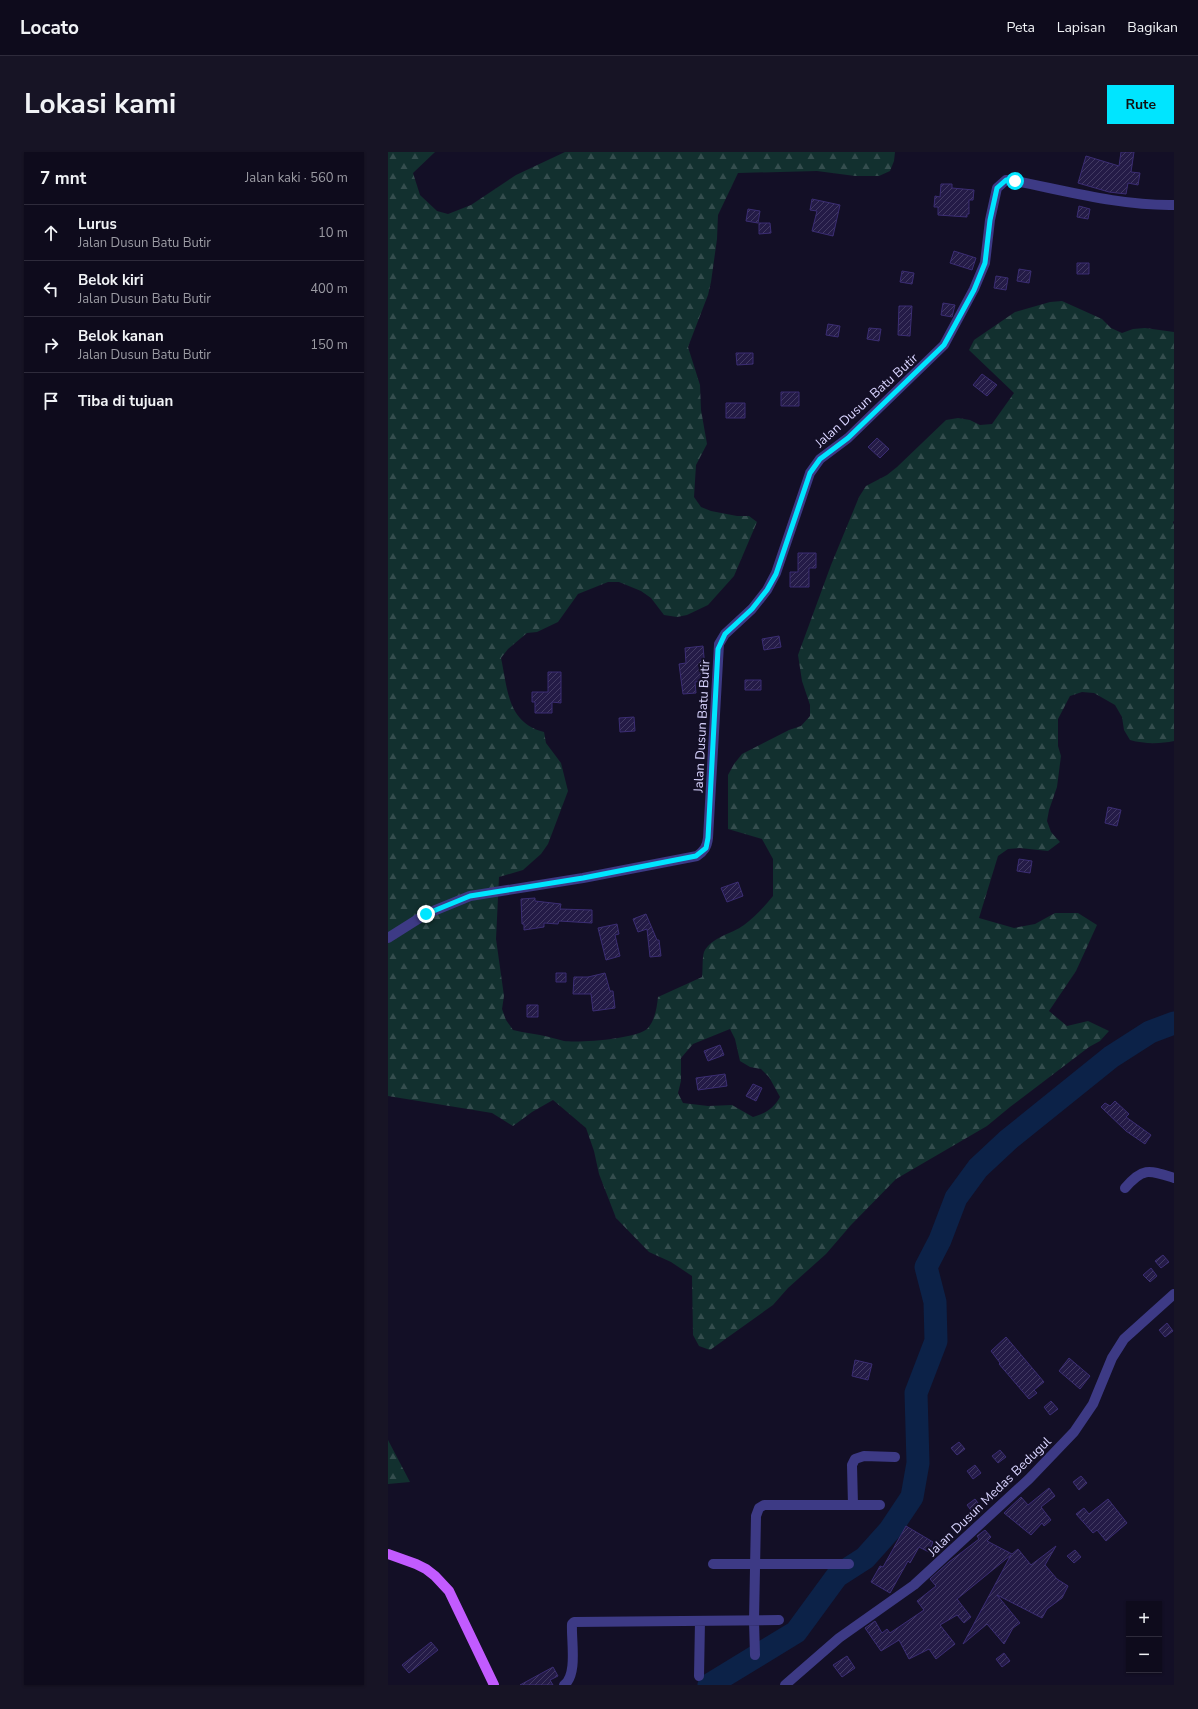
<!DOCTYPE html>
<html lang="id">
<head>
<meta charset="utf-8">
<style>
  body { margin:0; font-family:"Nunito Sans",sans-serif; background:#171425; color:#f1f3f6 }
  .controls { position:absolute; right:12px; bottom:12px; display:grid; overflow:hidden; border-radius:0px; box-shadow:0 1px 3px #0004 }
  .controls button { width:36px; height:36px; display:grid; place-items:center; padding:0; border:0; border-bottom:1px solid #2e2b3b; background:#0e0b1c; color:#f1f3f6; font:20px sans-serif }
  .stop { position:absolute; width:12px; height:12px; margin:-9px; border:3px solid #00e5ff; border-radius:50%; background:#fff }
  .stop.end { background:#00e5ff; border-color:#fff; box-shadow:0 1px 4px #0008 }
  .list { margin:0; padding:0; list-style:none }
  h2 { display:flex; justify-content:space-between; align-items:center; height:52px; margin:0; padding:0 16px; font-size:17px }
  h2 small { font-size:13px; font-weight:400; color:#9b9ba3 }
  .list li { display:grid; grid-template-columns:26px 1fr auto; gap:12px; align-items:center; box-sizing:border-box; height:56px; padding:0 16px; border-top:1px solid #2e2b3b }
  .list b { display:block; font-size:15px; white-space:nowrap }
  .list p { margin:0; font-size:13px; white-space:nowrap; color:#9b9ba3 }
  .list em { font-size:13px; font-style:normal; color:#9b9ba3 }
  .icon { flex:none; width:22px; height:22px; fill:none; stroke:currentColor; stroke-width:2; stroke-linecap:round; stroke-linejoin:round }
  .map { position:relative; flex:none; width:786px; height:1533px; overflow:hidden; border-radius:0px }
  header { display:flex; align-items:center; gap:24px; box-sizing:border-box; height:56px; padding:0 20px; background:#0e0b1c; border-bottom:1px solid #2e2b3b }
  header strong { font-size:19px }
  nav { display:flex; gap:22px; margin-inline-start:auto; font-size:14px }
  .intro { display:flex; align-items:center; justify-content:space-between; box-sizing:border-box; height:96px; padding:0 24px }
  h1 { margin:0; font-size:28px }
  .button { padding:10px 18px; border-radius:0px; background:#00e5ff; color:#111; font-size:14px; font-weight:700 }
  main { display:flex; gap:24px; padding:0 24px }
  aside { flex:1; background:#0e0b1c; border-radius:0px; box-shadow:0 1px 3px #0004 }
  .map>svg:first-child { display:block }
  .forest { fill:url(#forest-firs); fill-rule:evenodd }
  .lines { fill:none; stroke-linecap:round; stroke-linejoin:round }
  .river { stroke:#0c2248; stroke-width:23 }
  .building { fill:url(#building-hatch); stroke:#3b2d73 }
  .minor { stroke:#3d3a85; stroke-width:10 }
  .primary { stroke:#c25bff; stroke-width:10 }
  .route { stroke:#00e5ff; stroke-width:5 }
  .labels { text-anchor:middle; stroke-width:4; stroke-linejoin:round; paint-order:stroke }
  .street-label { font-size:13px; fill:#d9d4ff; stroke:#130f26 }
</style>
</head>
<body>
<header>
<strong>Locato</strong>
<nav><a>Peta</a><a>Lapisan</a><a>Bagikan</a></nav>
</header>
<div class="intro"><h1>Lokasi kami</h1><a class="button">Rute</a></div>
<main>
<aside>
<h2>7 mnt<small>Jalan kaki · 560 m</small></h2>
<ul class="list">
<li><svg class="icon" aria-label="ahead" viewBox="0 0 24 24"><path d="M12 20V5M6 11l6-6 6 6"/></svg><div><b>Lurus</b><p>Jalan Dusun Batu Butir</p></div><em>10 m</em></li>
<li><svg class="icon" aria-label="left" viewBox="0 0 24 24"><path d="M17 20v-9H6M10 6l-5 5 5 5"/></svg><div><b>Belok kiri</b><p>Jalan Dusun Batu Butir</p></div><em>400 m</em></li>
<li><svg class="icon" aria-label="right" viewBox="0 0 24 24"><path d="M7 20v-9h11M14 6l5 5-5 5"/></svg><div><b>Belok kanan</b><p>Jalan Dusun Batu Butir</p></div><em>150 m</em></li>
<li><svg class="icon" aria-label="arrive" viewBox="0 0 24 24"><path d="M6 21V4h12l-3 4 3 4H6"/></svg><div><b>Tiba di tujuan</b></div></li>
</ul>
</aside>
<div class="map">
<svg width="786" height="1533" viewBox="0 0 786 1533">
  <defs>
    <pattern id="forest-firs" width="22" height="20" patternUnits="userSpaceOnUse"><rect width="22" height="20" fill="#12302f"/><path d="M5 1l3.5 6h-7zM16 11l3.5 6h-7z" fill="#344d4e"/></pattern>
    <pattern id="building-hatch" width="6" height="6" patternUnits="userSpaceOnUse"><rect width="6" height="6" fill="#241b47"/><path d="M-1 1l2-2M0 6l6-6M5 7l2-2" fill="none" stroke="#433b63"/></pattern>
  </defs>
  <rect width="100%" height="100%" fill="#130f26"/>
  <path class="forest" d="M0,0h47l-22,21 7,22 17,16 11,3 23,-9 45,-30 49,-23h330l-1,9 -4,10 -11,5h-24l-38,-5 -79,2 -20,42 -1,24 -6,43 -3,13 -20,52 12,38 1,25 6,34 -11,21 -2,32 7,10 10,4 26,5h12l8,6 -23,54 -26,29 -21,10 -10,2 -13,-2 -13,-17 -10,-7 -22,-9h-11l-30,12 -20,28 -21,10 -10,1 -19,16 -7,9c7,32 6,64 43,74l2,11 15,20 7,28 -20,53 -7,10 -18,16 -24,7 -3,62 8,57 -2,13 4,11 7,10c12,3 24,4 36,7 5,1 10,3 15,4 15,2 74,-2 84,-13 7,-8 9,-21 10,-31l44,-20c1,-7 0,-19 2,-25 7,-15 28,-18 40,-27 11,-8 20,-18 29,-29v-37l-11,-20 -34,-10v-54l6,-11 8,-10 47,-24 12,-4 9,-10v-11l-8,-24 -4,-26 33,-90 28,-68 7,-11 21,-11 10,-8 49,-47 12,-2 12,2 10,5 12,-1 22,-31 -45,-43 5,-10 41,-28 35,-10 12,-1 40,18 9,9 11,5 11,-4 12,-1 29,4v189l-1,1 1,3v216c-14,3 -30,3 -44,-1l-6,-10 -2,-13 -7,-12 -21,-12 -12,-1 -12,4 -12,23v27l3,10 -4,31 -8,23 -2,11 4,11 9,10 -12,9 -28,-3 -12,1 -10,7 -19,62 35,10 21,-4 20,-11h23l19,12 -21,46 -27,40 18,15 21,-5 21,10 -9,10 -11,6 -79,60 -23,19 -91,53 -45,46 -25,29 -38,34 -15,17 -63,45 -11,-4 -6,-11 -1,-59 -21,-14 -22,-10 -33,-34 -17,-44 -5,-23 -8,-23 -33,-28 -21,12 -19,14 -21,-13 -104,-17zM342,877l5,10 5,22 10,6 11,2 8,8 11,20c-7,12 -14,16 -27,20l-21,-12 -24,1 -25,-3 -5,-10 3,-12v-23l12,-14z
    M0,1288l22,42 -22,2z"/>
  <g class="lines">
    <path class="river" d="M321,1533l87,-53 41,-56 28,-18 25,-28 22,-33 6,-34 -2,-70 20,-52 -1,-39 -9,-35 14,-27 16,-42 22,-30 30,-28 103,-83 39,-25 24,-9"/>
  </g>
  <path class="building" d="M733,0h13l-3,20 9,1 -2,12 -10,-2 -2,11 -17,-2 -31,-9 8,-27 33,10z
    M553,32h11v4l22,2 -1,10h-4v14h-2v3l-29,-2v-8h-4l1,-11 5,1z
    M424,47l28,6 -7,31 -21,-5 5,-20 -7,-1z
    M691,54l11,3 -2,10 -11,-2z
    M360,57l12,2 -2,12 -12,-2z
    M371,71h11l1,10 -12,1z
    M566,99l22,7 -4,12 -22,-7z
    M689,111h12v11h-12z
    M631,117l12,2 -2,12 -12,-2z
    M514,119l12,2 -2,11 -12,-2z
    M608,124l12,2 -2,12 -12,-2z
    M555,151l12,2 -3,12 -11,-2z
    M511,154h13l-2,30 -12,-1z
    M440,172l12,2 -2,11 -12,-2z
    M481,176l12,1 -2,12 -12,-2z
    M348,201h17v11l-16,1z
    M594,222l15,11 -10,11 -14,-11z
    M393,240h18v14h-18z
    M338,251h19v15h-19z
    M489,286l12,11 -9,9 -12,-11z
    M410,401h18v15h-7v19h-19v-15h8z
    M391,484l2,11 -17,3 -2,-11z
    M315,494l3,34 -11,2 1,11 -13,1 -4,-30 7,-1 -1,-15z
    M160,520h13v31l-9,-1v11h-17v-11h-3v-10h16z
    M357,528h16v10h-16z
    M246,565l1,14 -15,1 -1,-14z
    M720,655l13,3 -4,16 -12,-3z
    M631,707l13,2 -2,12 -13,-2z
    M350,730l5,14 -16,6 -6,-14z
    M147,746v3l26,3 -1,5 32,1v13l-33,-2 -1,3 -14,-1v4l-20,3v-6h-2l-1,-25z
    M258,762l11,26h2l2,16 -11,1 -3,-28 -9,3 -5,-13z
    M229,772l2,10 -4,1 5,21 -14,4 -8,-32z
    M168,821h10v9h-10z
    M217,821l5,18h3l2,17 -22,3 -2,-17h-18l1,-17h14z
    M139,853h11v12h-11z
    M332,893l4,10 -16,6 -4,-10z
    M337,922l2,12 -29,4 -2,-12z
    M365,932l9,4 -6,13 -10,-5z
    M727,949l14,13 -3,3 25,18 -6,9 -19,-13 -25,-24 4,-4 5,3z
    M775,1103l6,7 -8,6 -6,-7z
    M763,1116l6,8 -7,6 -7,-7z
    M779,1171l6,8 -8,6 -6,-7z
    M618,1185l38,45 -10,8 3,3 -8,6 -30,-35 1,-1 -9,-12z
    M681,1206l21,18 -10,13 -21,-18z
    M467,1208l17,4 -4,16 -16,-4z
    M663,1249l7,8 -8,6 -6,-8z
    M571,1290l6,7 -8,6 -6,-7z
    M612,1298l6,7 -8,6 -6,-7z
    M587,1313l6,8 -8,6 -6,-8z
    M693,1324l6,7 -8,7 -6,-8z
    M661,1336l6,8 -14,11 10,13 -7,6 -2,-3 -11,12 -27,-22 17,-16 7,8z
    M587,1347l6,8 -8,6 -6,-8z
    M720,1347l19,24 -21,18 -9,-11 -4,3 -17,-19 8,-6 5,6z
    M518,1374l27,16 -4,10 -10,-5 -9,16 -2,-2 -18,32 -19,-11 9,-16 3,1z
    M597,1378l6,7 -4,4 25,13 6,-5 13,16 25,-19 -11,19 12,14 11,7 -6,12 -15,11 -5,9 -45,-23 23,28 -7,5 -9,16 -17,-20 -24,20 48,-89 -54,44 14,18 -7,6 -7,-8 -17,10 15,19 -19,15 -7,-10 -20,10 -10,-19 -18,11 -16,-23 10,-7 7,12 5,-4 3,4 34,-23 -7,-9 19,-15 -6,-7 19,-17 30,-23 -2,-3z
    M687,1398l6,7 -7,6 -7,-7z
    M43,1490l7,8 -29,23 -7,-8z
    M616,1501l6,8 -8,6 -6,-8z
    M459,1504l8,12 -13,9 -9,-12z
    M165,1515l5,9 -8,4 3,5h-33z"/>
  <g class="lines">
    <path class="minor" d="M0,786l38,-24 44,-18 113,-18 114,-22c7,-5 10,-9 11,-18l11,-194 6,-10 27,-25 15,-19 9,-17 34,-100 10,-14 28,-21 96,-93 30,-56 11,-26 5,-43 7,-32 9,-8 9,1c52,10 106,25 159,24
      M737,1036c18,-21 24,-18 49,-10
      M465,1353l-1,-40 3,-6 9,-3 31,1
      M325,1412h136
      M367,1503l-1,-34 2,-105 3,-8 5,-3h116
      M311,1524l1,-55
      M176,1533c14,-10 7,-45 8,-61l2,-2 205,-2
      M397,1533l54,-47 75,-53 115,-106 45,-47 19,-28 19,-46 12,-19 50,-45"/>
    <path class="primary" d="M0,1402l28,10 10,5 9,7 14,15 45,94"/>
  </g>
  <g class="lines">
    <path class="route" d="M38,762l44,-18 113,-18 113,-22 10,-8 2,-10 10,-189 7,-15 27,-25 15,-19 9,-16 34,-101 10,-14 28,-21 96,-93 30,-55 11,-27 5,-43 7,-32 9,-8 9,1"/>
  </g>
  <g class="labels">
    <g class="street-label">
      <text transform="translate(478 248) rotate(-42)" y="5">Jalan Dusun Batu Butir</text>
      <text transform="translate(313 574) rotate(-87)" y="5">Jalan Dusun Batu Butir</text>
      <text transform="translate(601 1344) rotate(-44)" y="5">Jalan Dusun Medas Bedugul</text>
    </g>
  </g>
</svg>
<div class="controls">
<button>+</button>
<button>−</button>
</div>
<div class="stop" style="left:627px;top:29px"></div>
<div class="stop end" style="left:38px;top:762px"></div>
</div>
</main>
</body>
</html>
